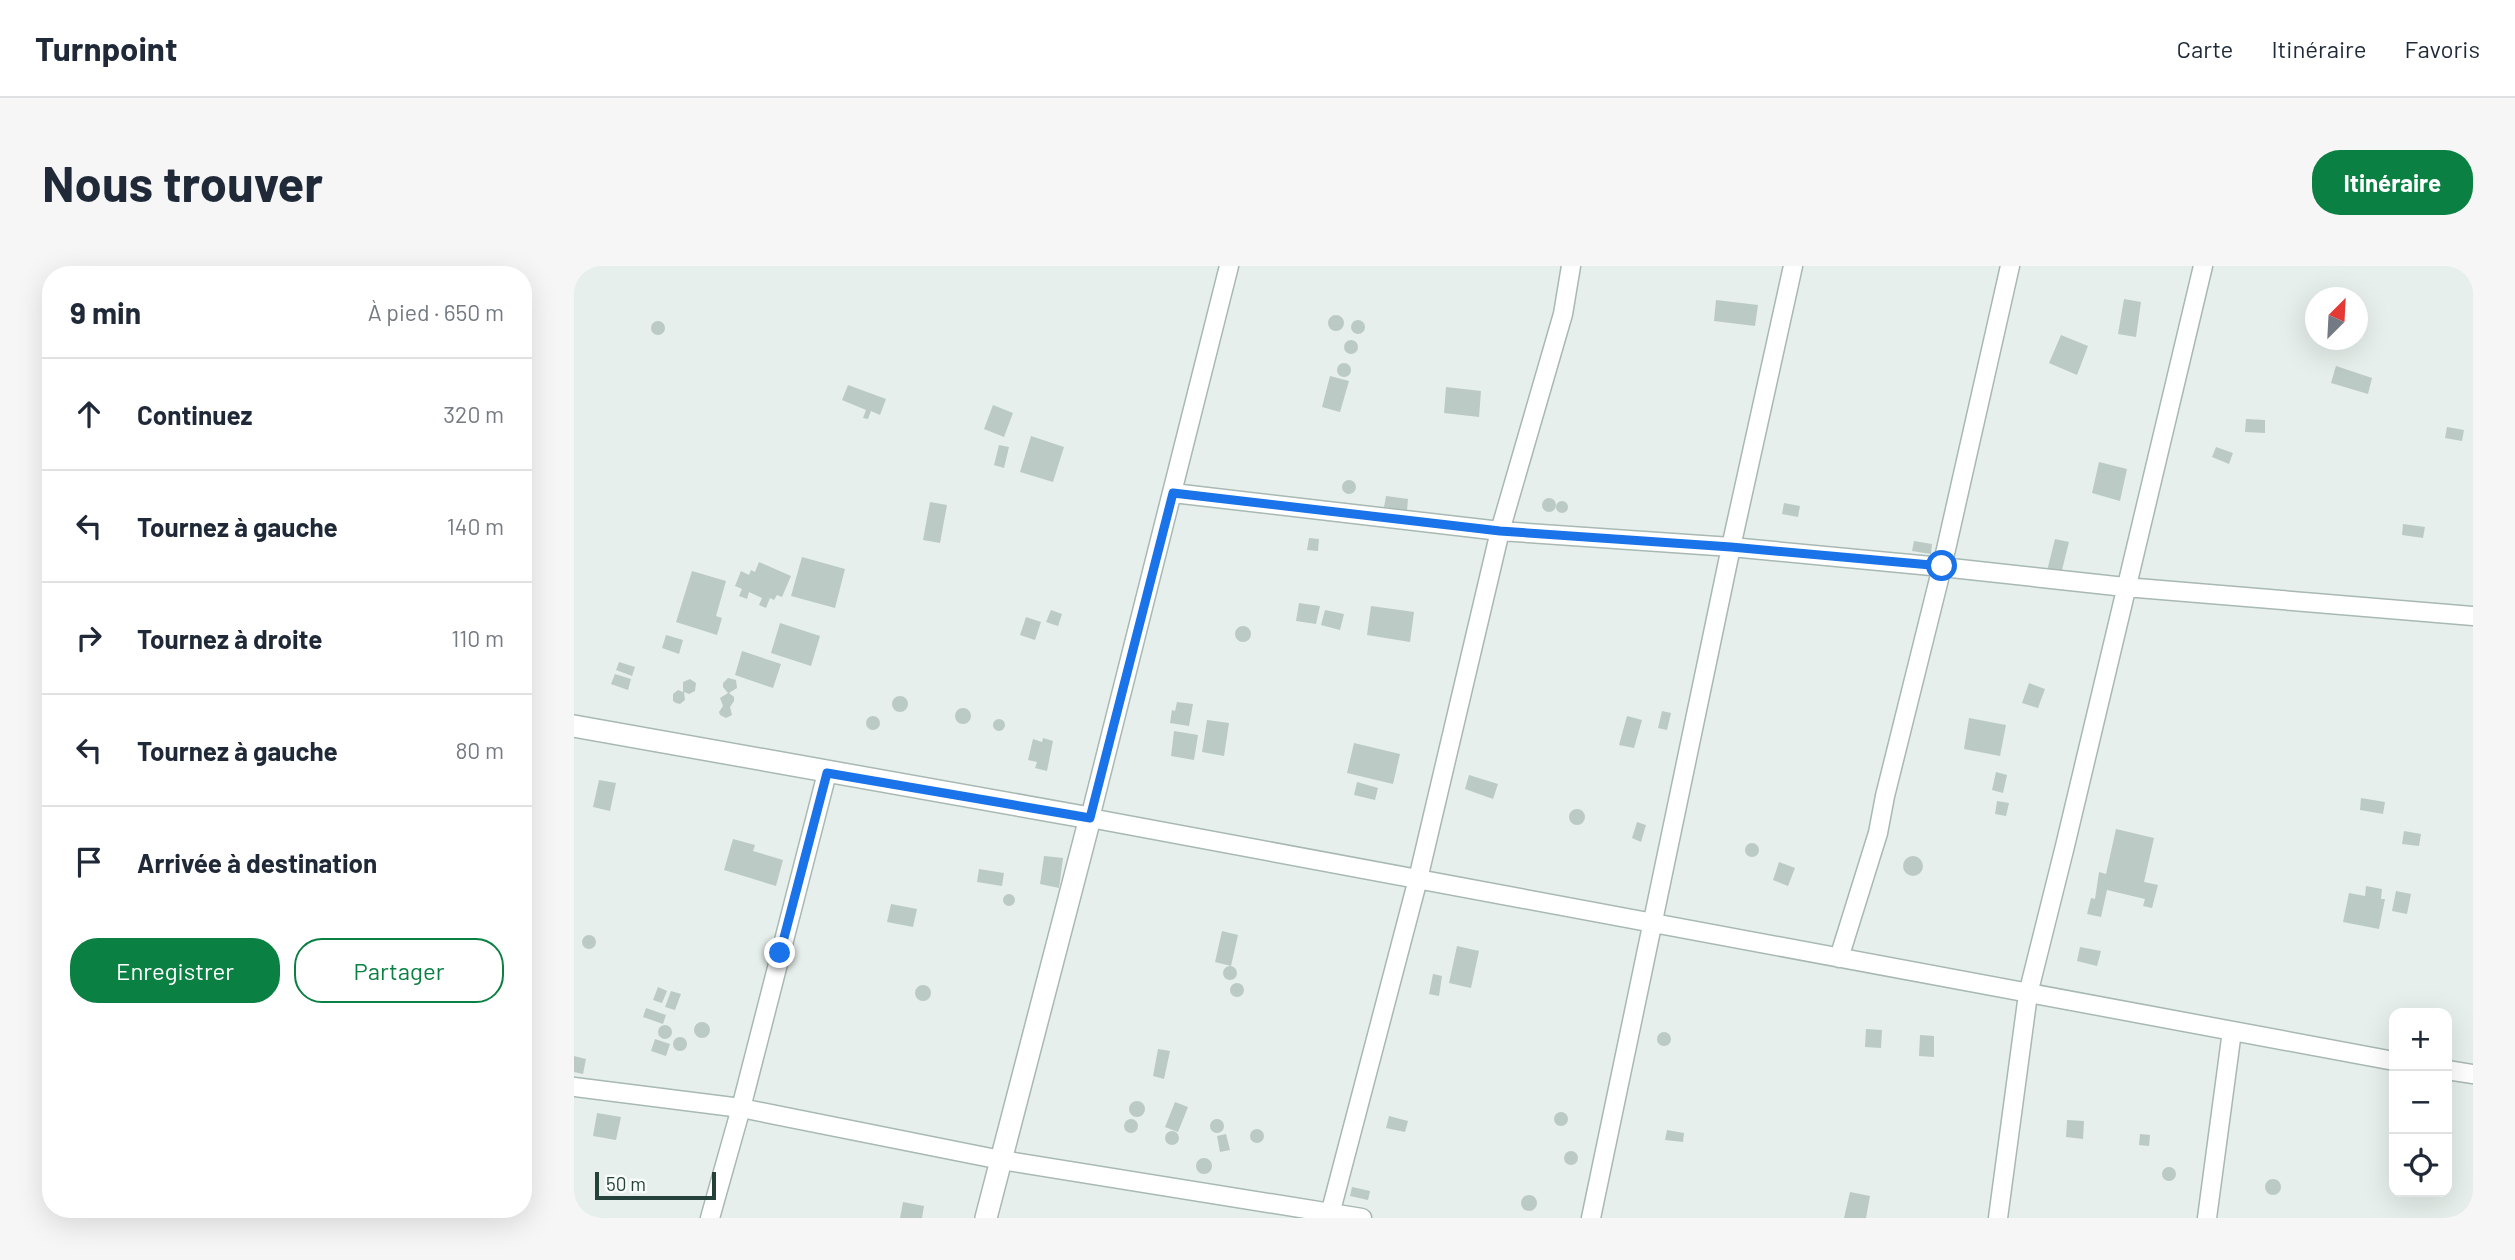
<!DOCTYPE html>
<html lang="fr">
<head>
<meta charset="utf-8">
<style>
  body { margin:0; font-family:Barlow,sans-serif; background:#f6f6f7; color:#1f2937 }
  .controls { position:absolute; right:21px; bottom:21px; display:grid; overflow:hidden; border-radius:14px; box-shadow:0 7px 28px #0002 }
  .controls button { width:63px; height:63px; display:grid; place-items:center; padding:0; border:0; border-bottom:2px solid #e0e1e3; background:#fff; color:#1f2937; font:35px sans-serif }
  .compass { position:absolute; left:1731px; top:21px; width:63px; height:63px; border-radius:50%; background:#fff; box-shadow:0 7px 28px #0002; rotate:24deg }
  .scale { position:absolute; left:21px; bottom:18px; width:121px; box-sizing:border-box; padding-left:7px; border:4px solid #24423a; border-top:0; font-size:19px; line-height:24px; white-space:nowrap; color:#24423a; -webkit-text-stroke:5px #f7fbf9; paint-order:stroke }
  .stop { position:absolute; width:21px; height:21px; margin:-16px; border:5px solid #1a73e8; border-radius:50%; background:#fff }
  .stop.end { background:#1a73e8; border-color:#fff; box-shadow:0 2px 7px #0008 }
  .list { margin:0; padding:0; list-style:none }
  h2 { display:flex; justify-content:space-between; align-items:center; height:91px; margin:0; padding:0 28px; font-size:30px }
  h2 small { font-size:23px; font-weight:400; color:#747a83 }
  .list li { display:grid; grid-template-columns:46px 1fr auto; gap:21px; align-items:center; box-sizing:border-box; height:112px; padding:0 28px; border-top:2px solid #e0e1e3 }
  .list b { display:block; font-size:26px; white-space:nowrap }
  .list em { font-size:23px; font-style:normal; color:#747a83 }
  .actions { display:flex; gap:14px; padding:21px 28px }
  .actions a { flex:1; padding:16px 0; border:2px solid #0b8043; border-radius:28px; text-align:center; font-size:24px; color:#0b8043 }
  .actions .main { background:#0b8043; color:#fff }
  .icon { flex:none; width:38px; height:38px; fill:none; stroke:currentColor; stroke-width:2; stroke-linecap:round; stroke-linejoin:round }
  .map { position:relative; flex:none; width:1899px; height:952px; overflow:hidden; border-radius:28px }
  header { display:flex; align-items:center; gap:42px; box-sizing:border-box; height:98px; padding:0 35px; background:#fff; border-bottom:2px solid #e0e1e3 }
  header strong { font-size:33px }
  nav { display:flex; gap:38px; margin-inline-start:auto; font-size:24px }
  .intro { display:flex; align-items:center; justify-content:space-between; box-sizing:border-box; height:168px; padding:0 42px }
  h1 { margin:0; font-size:49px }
  .button { padding:18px 32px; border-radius:28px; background:#0b8043; color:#fff; font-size:24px; font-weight:700 }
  main { display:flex; gap:42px; padding:0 42px }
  aside { flex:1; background:#fff; border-radius:28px; box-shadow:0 7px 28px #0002 }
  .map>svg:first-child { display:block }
  .building { fill:#bbcac4 }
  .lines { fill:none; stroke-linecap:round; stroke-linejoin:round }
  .minor-casing { stroke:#a8b8b2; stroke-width:21 }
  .tertiary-casing { stroke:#a8b8b2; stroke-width:24 }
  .minor { stroke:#fff; stroke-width:18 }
  .tertiary { stroke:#fff; stroke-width:21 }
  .route { stroke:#1a73e8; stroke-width:9 }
</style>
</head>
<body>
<header>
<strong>Turnpoint</strong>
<nav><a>Carte</a><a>Itinéraire</a><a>Favoris</a></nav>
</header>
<div class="intro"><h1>Nous trouver</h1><a class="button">Itinéraire</a></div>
<main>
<aside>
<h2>9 min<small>À pied · 650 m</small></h2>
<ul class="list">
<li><svg class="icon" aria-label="ahead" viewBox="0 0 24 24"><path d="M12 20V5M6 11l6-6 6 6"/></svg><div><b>Continuez</b></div><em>320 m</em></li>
<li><svg class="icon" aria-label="left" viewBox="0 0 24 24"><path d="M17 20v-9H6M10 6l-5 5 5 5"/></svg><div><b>Tournez à gauche</b></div><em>140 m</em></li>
<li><svg class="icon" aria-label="right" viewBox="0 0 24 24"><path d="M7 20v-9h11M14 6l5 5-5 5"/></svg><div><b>Tournez à droite</b></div><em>110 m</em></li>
<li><svg class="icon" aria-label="left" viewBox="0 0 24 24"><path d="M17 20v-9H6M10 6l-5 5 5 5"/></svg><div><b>Tournez à gauche</b></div><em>80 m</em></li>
<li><svg class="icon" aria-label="arrive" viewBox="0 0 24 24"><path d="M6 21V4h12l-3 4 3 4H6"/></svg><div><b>Arrivée à destination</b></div></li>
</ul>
<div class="actions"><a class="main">Enregistrer</a><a>Partager</a></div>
</aside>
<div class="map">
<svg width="1899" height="952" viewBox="0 0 1899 952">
  <rect width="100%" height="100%" fill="#e6efeb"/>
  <path class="building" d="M1550,33l17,3 -5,35 -18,-3z
    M1142,34l42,5 -3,21 -41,-5z
    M754 57a8 8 0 1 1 16 0a8 8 0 1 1-16 0Z
    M777 61a7 7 0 1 1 14 0a7 7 0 1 1-14 0Z
    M77 62a7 7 0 1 1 14 0a7 7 0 1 1-14 0Z
    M1487,69l27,11 -11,29 -28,-12z
    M770 81a7 7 0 1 1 14 0a7 7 0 1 1-14 0Z
    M763 104a7 7 0 1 1 14 0a7 7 0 1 1-14 0Z
    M1762,100l36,12 -4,16 -37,-11z
    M756,110l19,5 -9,31 -18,-5z
    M274,119l38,14 -6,16 -9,-4 -3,8 -5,-1 3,-8 -24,-10z
    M872,121l35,4 -2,26 -35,-4z
    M419,139l20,8 -9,24 -20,-8z
    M1672,153l19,1v13l-20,-1z
    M1873,161l17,3 -2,11 -17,-3z
    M457,170l33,11 -11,35 -33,-10z
    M425,179l10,2 -5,21 -10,-3z
    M1642,181l17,6 -4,11 -17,-7z
    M1525,196l28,7 -7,32 -28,-8z
    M768 221a7 7 0 1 1 14 0a7 7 0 1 1-14 0Z
    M812,230l22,3 -1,12 -23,-4z
    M968 239a7 7 0 1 1 14 0a7 7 0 1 1-14 0Z
    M982 241a6 6 0 1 1 12 0a6 6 0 1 1-12 0Z
    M356,236l17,3 -7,38 -17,-3z
    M1210,237l16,3 -2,11 -16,-3z
    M1829,258l22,3 -2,11 -21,-3z
    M735,272l10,1 -1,12 -11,-1z
    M1481,273l14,3 -8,32 -14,-3z
    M1340,275l18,3 -1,10 -19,-3z
    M228,291l43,12 -10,39 -44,-12z
    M185,296l32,14 -9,21 -5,-2 -3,5 -4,-2 -4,10 -7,-3 3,-7 -13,-6 -2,7 -8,-3 3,-7 -7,-3 6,-15 8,4 2,-5 4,2z
    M118,305l34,10 -10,35 6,2 -5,17 -41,-13z
    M725,337l21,3 -4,18 -20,-3z
    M797,340l43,6 -4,30 -43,-7z
    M477,344l11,4 -4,12 -12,-4z
    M751,344l19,4 -4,16 -19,-5z
    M452,351l15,5 -6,18 -15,-5z
    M206,357l40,13 -9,30 -40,-13z
    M661 368a8 8 0 1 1 16 0a8 8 0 1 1-16 0Z
    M92,369l17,5 -4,14 -17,-6z
    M168,385l39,13 -8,24 -38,-13z
    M45,396l16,5 -3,9 -16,-6z
    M41,408l16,5 -3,11 -17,-6z
    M154,412l8,2 1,8 -8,5 5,4v4l-4,6 2,8 -6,3 -6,-3 -1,-3 4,-6 -3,-8 8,-5 -5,-6v-4z
    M116,413l6,4 -1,8 -6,3 -5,-2 1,8 -5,4 -4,-1 -3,-2v-7l5,-4 5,2v-10z
    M1455,417l16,6 -7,19 -16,-5z
    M318 438a8 8 0 1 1 16 0a8 8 0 1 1-16 0Z
    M603,436l16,2 -4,22 -19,-3 2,-13 3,1z
    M381 450a8 8 0 1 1 16 0a8 8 0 1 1-16 0Z
    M1088,445l9,2 -4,17 -9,-2z
    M1053,450l15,4 -8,28 -15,-3z
    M292 457a7 7 0 1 1 14 0a7 7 0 1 1-14 0Z
    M1395,452l37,7 -6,31 -36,-7z
    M419 459a6 6 0 1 1 12 0a6 6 0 1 1-12 0Z
    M633,454l22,3 -5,33 -22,-4z
    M600,465l24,4 -4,25 -23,-4z
    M469,472l10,3 -6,30 -12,-3 2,-6 -9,-2 5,-21 9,3z
    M780,477l46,11 -7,30 -46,-11z
    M1422,506l11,3 -4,18 -11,-3z
    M895,509l29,9 -5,15 -28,-10z
    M25,514l17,3 -6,28 -17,-4z
    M783,516l21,6 -3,12 -21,-5z
    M1787,532l24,4 -2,12 -23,-4z
    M1423,535l12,2 -3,13 -11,-2z
    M995 551a8 8 0 1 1 16 0a8 8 0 1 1-16 0Z
    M1063,556l9,3 -5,17 -9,-4z
    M1542,563l38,9 -10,44 14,3 -6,23 -9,-2 2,-7 -38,-9 -6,27 -14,-3 4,-16 4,1 4,-27 7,2z
    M1830,565l17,3 -2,12 -17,-2z
    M159,573l22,6 -2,6 30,9 -7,26 -52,-16z
    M1171 584a7 7 0 1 1 14 0a7 7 0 1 1-14 0Z
    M470,590l19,2 -4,30 -19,-4z
    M1329 600a10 10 0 1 1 20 0a10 10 0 1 1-20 0Z
    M1205,596l16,6 -7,18 -15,-6z
    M405,603l25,4 -2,13 -25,-4z
    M1792,620l16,3 -1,10h4l-6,30 -36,-7 6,-29 16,3z
    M1822,625l15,3 -4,20 -15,-3z
    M429 634a6 6 0 1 1 12 0a6 6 0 1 1-12 0Z
    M317,638l26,5 -4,18 -26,-5z
    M648,665l16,4 -7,31 -16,-4z
    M8 676a7 7 0 1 1 14 0a7 7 0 1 1-14 0Z
    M883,680l22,5 -8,37 -22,-5z
    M1506,681l21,4 -4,15 -20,-5z
    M649 707a7 7 0 1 1 14 0a7 7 0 1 1-14 0Z
    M859,708l9,2 -3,20 -10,-2z
    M656 724a7 7 0 1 1 14 0a7 7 0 1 1-14 0Z
    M341 727a8 8 0 1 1 16 0a8 8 0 1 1-16 0Z
    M84,721l9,4 -5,12 -9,-3z
    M97,725l10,3 -6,16 -10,-3z
    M72,742l20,7 -3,9 -20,-7z
    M120 764a8 8 0 1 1 16 0a8 8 0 1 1-16 0Z
    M84 766a7 7 0 1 1 14 0a7 7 0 1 1-14 0Z
    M1292,763l16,1 -1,18 -16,-1z
    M1083 773a7 7 0 1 1 14 0a7 7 0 1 1-14 0Z
    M1346,769l14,1v21l-15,-1z
    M99 778a7 7 0 1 1 14 0a7 7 0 1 1-14 0Z
    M81,773l15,5 -4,12 -15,-5z
    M584,783l12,2 -6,28 -11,-3z
    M0,790l12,3 -3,15 -9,-2z
    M555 843a8 8 0 1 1 16 0a8 8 0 1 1-16 0Z
    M601,836l13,5 -10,25 -13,-5z
    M980 853a7 7 0 1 1 14 0a7 7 0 1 1-14 0Z
    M23,847l24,4 -5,23 -23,-4z
    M815,850l19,5 -3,11 -19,-4z
    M550 860a7 7 0 1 1 14 0a7 7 0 1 1-14 0Z
    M636 860a7 7 0 1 1 14 0a7 7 0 1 1-14 0Z
    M1493,854l17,1 -1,18 -17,-2z
    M676 870a7 7 0 1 1 14 0a7 7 0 1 1-14 0Z
    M1093,864l17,3 -1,9 -18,-2z
    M591 872a7 7 0 1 1 14 0a7 7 0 1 1-14 0Z
    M652,868l4,16 -10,2 -3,-16z
    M1566,868l10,1 -1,11 -10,-1z
    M990 892a7 7 0 1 1 14 0a7 7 0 1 1-14 0Z
    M622 900a8 8 0 1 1 16 0a8 8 0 1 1-16 0Z
    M1588 908a7 7 0 1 1 14 0a7 7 0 1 1-14 0Z
    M1691 921a8 8 0 1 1 16 0a8 8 0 1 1-16 0Z
    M778,921l18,4 -2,9 -18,-4z
    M1276,926l20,4 -4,22h-22z
    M947 937a8 8 0 1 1 16 0a8 8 0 1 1-16 0Z
    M329,936l21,4 -2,12h-22z"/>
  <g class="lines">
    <defs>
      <path id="minor" d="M655,0l-139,552 1304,243
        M599,227l327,38 231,16 211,20 183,20 348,29
        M1265,692l39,-125 7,-37 57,-229 68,-301
        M1873,804l26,4
        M0,821l167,21 260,52 361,58
        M136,952l31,-110 86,-335
        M755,952l89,-339 82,-348 63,-217 8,-48
        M1017,952l140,-671 62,-281
        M1424,952l30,-224 37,-148 138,-580
        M1633,952l25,-187"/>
      <path id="tertiary" d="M0,460l516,92 -104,400"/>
    </defs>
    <use href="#minor" class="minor-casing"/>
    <use href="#tertiary" class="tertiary-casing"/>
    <use href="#minor" class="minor"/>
    <use href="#tertiary" class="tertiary"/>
  </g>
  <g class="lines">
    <path class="route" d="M206,687l47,-180 263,45 83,-325 327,38 231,16 211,19"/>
  </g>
</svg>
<div class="controls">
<button>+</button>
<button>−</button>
<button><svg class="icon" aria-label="locate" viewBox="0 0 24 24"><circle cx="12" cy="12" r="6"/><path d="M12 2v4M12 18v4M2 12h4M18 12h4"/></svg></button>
</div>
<svg class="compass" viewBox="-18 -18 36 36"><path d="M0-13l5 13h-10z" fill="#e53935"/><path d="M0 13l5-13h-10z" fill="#747a83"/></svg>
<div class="scale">50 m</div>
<div class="stop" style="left:1368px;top:300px"></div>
<div class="stop end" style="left:206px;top:687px"></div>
</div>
</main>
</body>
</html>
